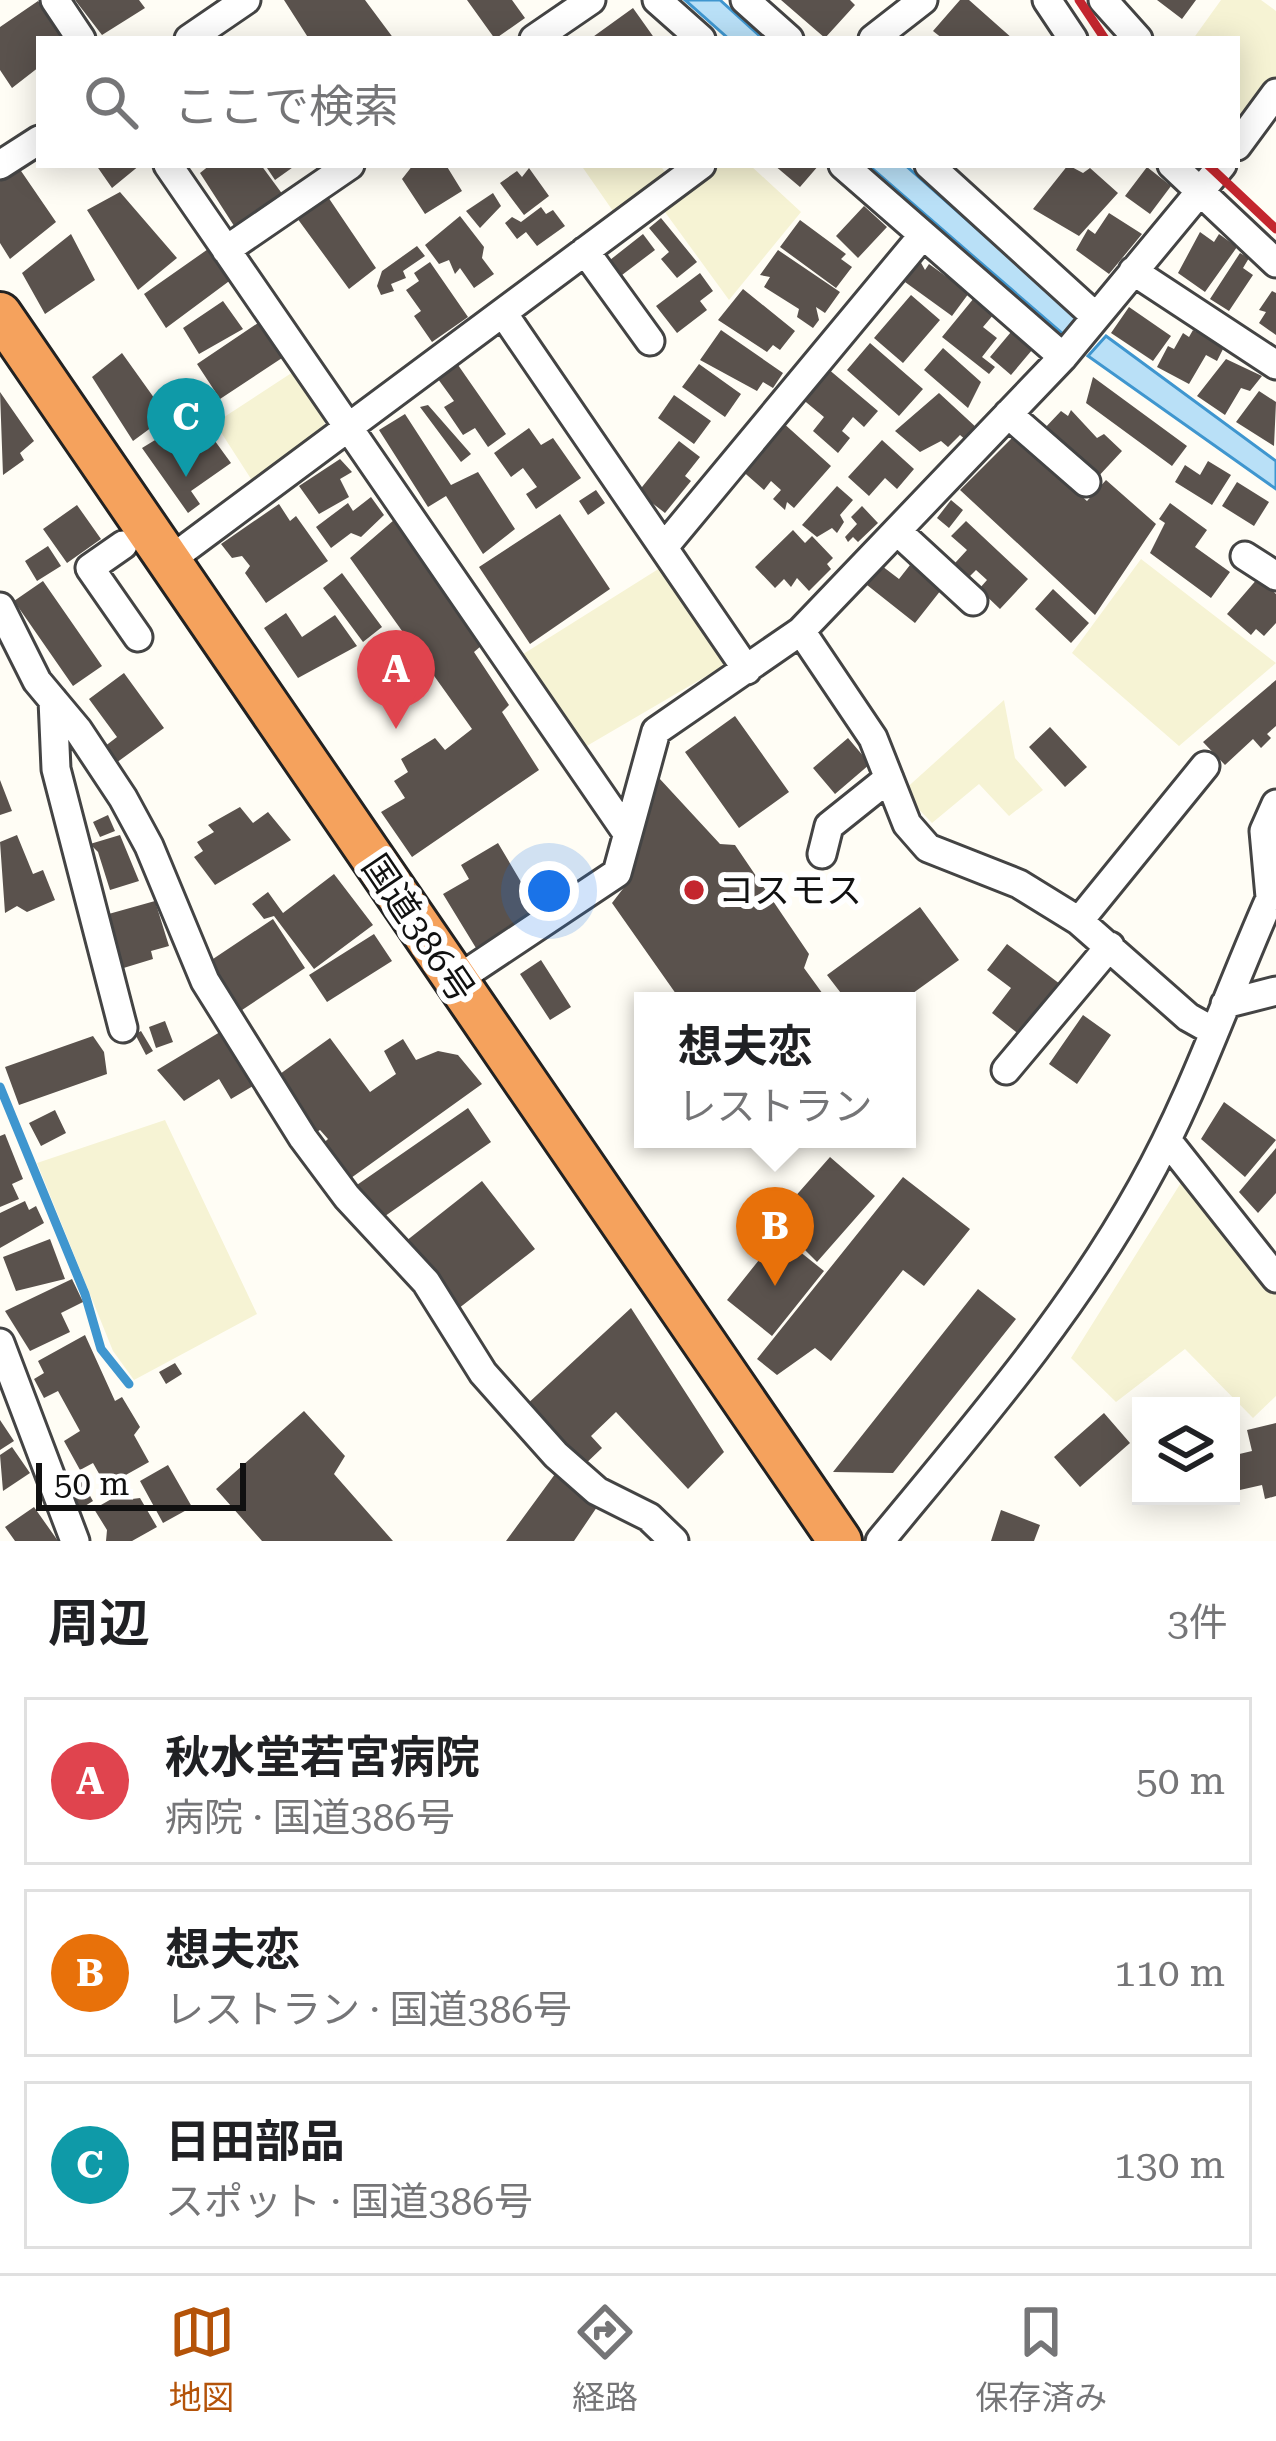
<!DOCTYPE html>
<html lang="ja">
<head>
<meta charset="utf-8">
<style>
  body { margin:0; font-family:"Roboto Serif","Noto Sans JP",serif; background:#f2f2f2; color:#202124 }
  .controls { position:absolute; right:36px; bottom:36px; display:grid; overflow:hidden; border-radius:0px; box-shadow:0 6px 30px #0003 }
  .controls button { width:108px; height:108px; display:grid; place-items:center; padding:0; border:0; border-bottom:3px solid #e0e0e0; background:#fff; color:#202124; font:60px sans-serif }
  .scale { position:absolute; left:36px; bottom:30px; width:210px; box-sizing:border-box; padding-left:12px; border:6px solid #111; border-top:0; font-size:33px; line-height:42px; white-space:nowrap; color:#111; -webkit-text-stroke:9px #fff; paint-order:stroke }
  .you { position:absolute; left:549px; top:891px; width:42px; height:42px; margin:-30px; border:9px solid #fff; border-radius:50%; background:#1a73e8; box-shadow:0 0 0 18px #1a73e833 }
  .badge { display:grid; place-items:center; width:78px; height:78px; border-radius:50%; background:#b45309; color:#fff; font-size:39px; font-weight:700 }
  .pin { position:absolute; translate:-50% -99px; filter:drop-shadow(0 3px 6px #0008) }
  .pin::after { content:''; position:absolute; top:63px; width:42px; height:36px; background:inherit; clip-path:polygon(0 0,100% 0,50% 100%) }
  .popup { position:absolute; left:634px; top:992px; width:282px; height:156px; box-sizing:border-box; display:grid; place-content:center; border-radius:0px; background:#fff; filter:drop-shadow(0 3px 9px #0005); font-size:39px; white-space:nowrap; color:#757577 }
  .popup b { font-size:45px; color:#202124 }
  .popup::after { content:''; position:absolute; left:50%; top:100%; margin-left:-24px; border:24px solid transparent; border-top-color:#fff }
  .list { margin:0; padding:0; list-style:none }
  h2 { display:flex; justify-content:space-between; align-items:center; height:156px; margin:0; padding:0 48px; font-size:51px }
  h2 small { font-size:39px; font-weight:400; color:#757577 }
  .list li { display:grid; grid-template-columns:78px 1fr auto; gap:36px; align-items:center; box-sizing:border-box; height:168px; margin:0 24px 24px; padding:0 24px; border:3px solid #e0e0e0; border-radius:0px }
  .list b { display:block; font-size:45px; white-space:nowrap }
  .list p { margin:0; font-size:39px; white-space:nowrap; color:#757577 }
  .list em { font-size:39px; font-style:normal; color:#757577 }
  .icon { flex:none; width:66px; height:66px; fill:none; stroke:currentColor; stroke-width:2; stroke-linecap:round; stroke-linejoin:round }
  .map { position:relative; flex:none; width:1276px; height:1541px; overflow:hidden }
  .search { position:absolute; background:#fff; box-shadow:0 6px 30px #0003; left:36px; right:36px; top:36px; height:132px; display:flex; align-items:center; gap:30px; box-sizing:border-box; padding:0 42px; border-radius:0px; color:#757577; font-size:45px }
  .sheet { height:732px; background:#fff }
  nav { display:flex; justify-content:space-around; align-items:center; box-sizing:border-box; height:168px; border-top:3px solid #e0e0e0; background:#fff; font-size:33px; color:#757577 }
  nav a { display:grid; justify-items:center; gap:6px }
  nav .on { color:#b45309 }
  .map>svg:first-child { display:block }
  .farmland { fill:#f6f3d4 }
  .water { fill:#b9e0f7; stroke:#3f96cf; stroke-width:3 }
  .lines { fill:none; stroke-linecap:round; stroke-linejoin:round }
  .stream { stroke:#3f96cf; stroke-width:9 }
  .building { fill:#5a524d }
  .minor-casing { stroke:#444; stroke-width:33 }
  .highway-casing { stroke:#222; stroke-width:48 }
  .minor { stroke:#fff; stroke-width:27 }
  .highway { stroke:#f5a25d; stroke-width:42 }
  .rail { stroke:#c4262e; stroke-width:9 }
  .poi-dot { fill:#c4262e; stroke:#fff; stroke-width:4.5 }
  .labels { text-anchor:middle; stroke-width:12; stroke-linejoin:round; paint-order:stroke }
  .poi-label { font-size:36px; fill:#111; stroke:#fff; text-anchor:start }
  .street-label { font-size:36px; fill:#111; stroke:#fff }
</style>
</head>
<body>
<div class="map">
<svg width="1276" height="1541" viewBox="0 0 1276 1541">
  <rect width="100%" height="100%" fill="#fffdf5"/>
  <path class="farmland" d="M1221,0h40l15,11v68l-35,49 -4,-89h-44z
    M581,165h79l5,7 -50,42z
    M721,165h29l51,47 -72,88 -67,-92z
    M293,372l32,45 -1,12 -71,53 -38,-59z
    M1141,559l135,104 -97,83 -107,-93z
    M660,568l67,96 -142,83 -65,-91z
    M1004,700l11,58 28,32 -34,26 -30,-32 -47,39 -30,-31z
    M165,1120l92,194 -123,66 -21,-29 -76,-188z
    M1182,1181l94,110v105l-23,22 -68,-69 -69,53 -45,-44z"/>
  <path class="water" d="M685,0h35l43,39h-34z
    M868,165h37l174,154 -15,16z
    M1106,336l170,125v28l-188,-133z"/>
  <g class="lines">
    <path class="stream" d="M0,1087l85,207 16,55 28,35"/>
  </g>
  <path class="building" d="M75,0h64l6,8 -43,27z
    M284,0h81l29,39h-85z
    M467,0h45l13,18 -30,21z
    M781,0h69l5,5 -30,33z
    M960,0h9l44,39h-70l-10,-8z
    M1157,0h39l-14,19z
    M38,1l28,38h-27v28l-27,21 -12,-18v-43z
    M633,8l22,31h-65z
    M96,165h44l-28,23z
    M210,165h51l25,34 -48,33 -38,-59z
    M265,165h31l-21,15z
    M413,165h33l16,26 -37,23 -23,-35z
    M774,165h45l-19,22z
    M1068,165l15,8 7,-5 28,25 -39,43 -46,-27z
    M1147,167l24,19 -21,28 -25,-18z
    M19,168l37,54 -46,37 -10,-16v-65z
    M529,168l20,28 -25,19 -24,-32 17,-12 5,6z
    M120,192l57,66 -39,32 -51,-80z
    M493,193l8,13 -21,22 -14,-17z
    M328,197l48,71 -27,21 -52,-71z
    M864,206l23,21 -29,31 -22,-22z
    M541,207l5,7 7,-4 12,16 -28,20 -11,-14 -9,7 -12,-16 7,-6 9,5z
    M1109,213l33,21 -33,40 -33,-24 12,-21 7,5z
    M460,216l24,31 -2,11 12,16 -20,14 -14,-20 -5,6 -6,-14 -10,4 -14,-19z
    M661,218l36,44 -20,16 -16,-19 8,-7 -20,-24z
    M800,220l46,34 -5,5 11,8 -16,21 -56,-41z
    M1200,232l14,10 5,-8 18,13 -32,45 -27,-19z
    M71,234l24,46 -50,34 -23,-41z
    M643,234l12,16 -33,25 -12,-15z
    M417,246l8,10 -22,15 3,7 -15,6 3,7 -13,4 -4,-9 5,-15z
    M211,247l21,32 -66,49 -22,-34z
    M778,250l62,42 -15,21 -9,-6 3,13 -6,8 -16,-11 2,-8 -35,-22 6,-10 -10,-2z
    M1240,253l9,5 -6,10 10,7 -24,36 -19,-12z
    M920,261l5,9 4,-6 40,29 -17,23 -47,-34z
    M430,262l38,55 -36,25 -18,-26 7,-5 -15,-21 13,-9 -5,-8z
    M700,273l13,18 -13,10 7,9 -30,23 -21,-27z
    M743,289l52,42 -15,19 -7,-5 -6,7 -49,-32z
    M1272,291l4,2v42l-17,-12 7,-11 -7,-2z
    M911,295l29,25 -37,43 -29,-25z
    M974,298l20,16 -11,13 14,11 -15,19 13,10 -6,7 -47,-37z
    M223,301l20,28 -44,25 -16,-26z
    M1129,307l42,29 -18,25 -42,-28z
    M258,323l24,35 -62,41 -23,-35z
    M721,330l62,43 -10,15 -10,-6 -6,9 -57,-31z
    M1193,330l31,17 -7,14 -11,-6 -17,29 -32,-17 11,-21 6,3 9,-16 6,4z
    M1011,332l21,18 -21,25 -21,-18z
    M870,343l53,46 -24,27 -52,-46z
    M943,348l38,34 -13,26 -44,-38z
    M122,353l45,63 -34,25 -41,-64z
    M1226,359l36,17 -12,15 -9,-3 -16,27 -28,-19z
    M699,364l42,30 -16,23 -43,-30z
    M458,365l48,69 -18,13 -13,-19 -12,7 -19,-28 10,-6 -16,-22z
    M827,368l51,43 -14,16 -11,-10 -11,14 8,7 -12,15 -25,-22 11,-14 -23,-19z
    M1093,377l94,69 -15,20 -86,-63z
    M1259,391l17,11 -2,44 -38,-24z
    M0,392l34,49 -14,12 4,7 -21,15z
    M939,393l39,36 -11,12 -7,-6 -12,12 -7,-6 -21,11 -25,-21z
    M674,395l37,26 -17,23 -36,-26z
    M428,405l43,49 -10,8 -41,-55z
    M1071,410l26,28 7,-4 18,17 -26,28 -53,-49 18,-19 7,5z
    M405,414l46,71 27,-13 37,57 -32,25 -37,-58 -18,11 -49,-77z
    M196,415l35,48 -40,28 9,13 -12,9 -46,-65z
    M781,421l50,45 -37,42 -7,-6 -2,8 -12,-11 8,-9 -10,-9 -7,9 -25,-22z
    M529,428l12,17 12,-7 28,40 -45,31 -10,-15 11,-7 -14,-19 -12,9 -17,-24z
    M1013,437l74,64 19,-21 50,44 -61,91 -135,-125z
    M882,440l32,29 -17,20 -12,-11 -16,18 -21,-19z
    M679,441l21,16 -15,19 6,5 -26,32 -27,-21z
    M340,459l12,13 -12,7 9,18 -30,17 -20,-28z
    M1208,461l23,14 -19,30 -37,-23 10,-17 15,10z
    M1237,482l32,20 -15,24 -32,-20z
    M837,486l16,14 -13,15 4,7 -7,11 -5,-5 -15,9 -15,-12z
    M596,490l9,13 -17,12 -9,-14z
    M371,497l13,18 -23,22 -10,-4 -20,15 -15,-21 32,-24 5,8z
    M951,500l12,10 -14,18 -12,-10z
    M1170,503l37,27 -12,17 35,25 -19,26 -61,-45 15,-30 -6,-4z
    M279,504l11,17 6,-5 32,45 -62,42 -21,-30 5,-7 -8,-10 -10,2 -11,-14z
    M77,505l24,34 -34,24 -24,-34z
    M862,506l16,17 -20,19 -5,-5 -5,5 -3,-5 12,-13 -6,-7z
    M560,514l50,75 -80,55 -51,-77z
    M394,520l87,126 -7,6 35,53 -7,7 37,58 -127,87 -31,-45 24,-14 -11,-17 14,-9 -7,-13 34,-21 10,12 27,-21 -122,-171z
    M966,521l62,58 -28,30 -21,-20 8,-9 -11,-10 -7,7 -14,-14 12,-13 -16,-14z
    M793,530l12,13 7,-7 21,22 -6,6 4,5 -22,22 -12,-13 -6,9 -7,-8 -9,9 -20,-21z
    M48,546l13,20 -24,15 -12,-20z
    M910,565l31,25 -26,33 -48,-38 15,-19 17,13z
    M342,573l40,54 -19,15 -40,-54z
    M1258,578l18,16v29l-12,13 -8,-7 -5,6 -24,-21z
    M43,581l59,85 -29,20 -59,-85z
    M1053,589l36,34 -18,20 -36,-34z
    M286,613l16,24 33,-22 22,31 -59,32 -34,-50z
    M124,673l40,55 -48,35 -12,-16 13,-10 -28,-38z
    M1276,680v46l-9,8 4,4 -10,10 -8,-9 -28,26 -22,-23z
    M735,716l54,76 -50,36 -54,-76z
    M1050,727l37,40 -22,20 -36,-40z
    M848,738l22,26 -35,30 -22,-26z
    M659,778l61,66 15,1 74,109 -5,14 24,33h-147l-69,-98 20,-26z
    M0,780l12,31 -12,4z
    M240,807l13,16 15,-11 23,28 -76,45 -21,-28 9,-6 -6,-9 17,-10 -6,-7z
    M108,815l7,16 -15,6 -7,-15z
    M17,835l16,39 10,-4 12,30 -28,12 -10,-6 -12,7 -5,-71z
    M120,835l19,46 -29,9 -12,-38 -8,-8z
    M498,843l39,66 -61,39 -33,-54 26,-15 -8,-14z
    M334,874l39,51 -59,44 -40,-53 -10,3 -12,-15 16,-12 15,21z
    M155,901l14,45 -18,5 2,8 -36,11 -12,-55z
    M920,907l39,53 -57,41h-55l-20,-26z
    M273,919l32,49 -69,46 -32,-49z
    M374,934l18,27 -65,41 -18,-27z
    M1007,944l53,40 -40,51 -28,-22 19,-25 -24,-18z
    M541,960l30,47 -21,13 -30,-46z
    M1083,1015l28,20 -34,49 -28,-20z
    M165,1021l8,21 -17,6 -7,-21z
    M141,1031l12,20 -7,4 -11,-21z
    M220,1032l33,54 -22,13 -12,-20 -35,22 -27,-31z
    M93,1036l11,16 3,22 -88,31 -14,-38z
    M330,1038l40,54 26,-18 -12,-23 19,-12 13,21 22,-9 20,4 24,29 -138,99 -27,-34 11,-10 -8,-9 -10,6 -37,-57z
    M1224,1102l52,38 -31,37 -44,-38z
    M468,1108l23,34 -113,79 -24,-34z
    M55,1110l11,23 -25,13 -12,-23z
    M5,1134l18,45 -11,5 7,15 -19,8v-71z
    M1276,1148v45l-18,20 -19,-21z
    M830,1157l45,39 -58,66 -28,-28 -3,4 -16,-13z
    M903,1177l67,52 -46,57 -21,-16 -72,91 -16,-13 -38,27 -20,-16z
    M482,1181l53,68 -81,63 -53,-67z
    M25,1201l4,9 7,-4 8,17 -44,25v-35z
    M779,1235l45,36 -52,65 -45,-36z
    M50,1239l15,40 -49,12 -13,-34z
    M72,1279l11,23 -22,11 9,19 -40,19 -25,-40z
    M978,1289l38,30 -123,154 -60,-1z
    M631,1308l93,144 -36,37 -72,-77 -25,24 11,12 -21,20 -57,-61z
    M85,1335l30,66 7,-4 18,30 -6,8 15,27 -43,24 -13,-23 -13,7 -16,-29 16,-10 -22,-40 -14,7 -10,-19 10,-6 -6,-12z
    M175,1363l7,11 -16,10 -7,-12z
    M304,1411l41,45 -11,18 59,67h-131l-46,-52z
    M1104,1413l26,30 -50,44 -26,-30z
    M0,1420l14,21 -14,9z
    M1276,1423v73l-11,3 -3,-14 -31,7v-36l21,-5 -5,-21z
    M12,1447l18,26 -27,18 -3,-36z
    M168,1465l24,42 -29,16 -23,-42z
    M558,1470l39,37 -23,34h-68z
    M78,1475l15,26 -16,10 -15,-27z
    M127,1490l5,9 8,-1 17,29 -25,14h-26l1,-11 -13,-21z
    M34,1507l24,34h-43l-10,-14z
    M1001,1510l39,15 -6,16h-43z"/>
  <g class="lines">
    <defs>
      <path id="minor" d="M55,0l26,39
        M657,0l44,39
        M745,0l44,39
        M1047,0l26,39
        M1103,0l35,39
        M189,39l57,-39
        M534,39l57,-39
        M873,39l50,-39
        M1237,146l39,-53
        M0,165l39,-25
        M168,165l459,668
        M843,165l220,192
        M929,165l166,151
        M1172,165l104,98
        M226,250l124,-85
        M585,251l65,90
        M1133,271l143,94
        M503,313l244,357
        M1008,414l78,68
        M897,531l76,70
        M123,545l-33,23 48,69
        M664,547l259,-312
        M1245,556l31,20
        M170,560l531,-395
        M0,607l37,74 41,49 45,68 26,48 56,135 98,157 44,59 79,85 57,91 73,82 41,36 52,26 25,24
        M801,631l72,107 34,86 21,24 91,36 60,37 109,96 25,14
        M53,700l3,69 67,259
        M822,854l7,-28 60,-48
        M1270,897l-6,-66 12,-27
        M1079,921l126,-155
        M455,981l162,-108 39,-142 145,-100 262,-274 159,-192
        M1225,1004l51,-13
        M1006,1070l104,-124
        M1167,1140l109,138
        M0,1343l75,198
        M880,1541c94,-114 190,-224 262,-354 54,-96 89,-203 134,-302"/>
      <path id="highway" d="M0,314l840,1227"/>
    </defs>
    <use href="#minor" class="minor-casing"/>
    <use href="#highway" class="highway-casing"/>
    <use href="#minor" class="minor"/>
    <use href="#highway" class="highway"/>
    <path class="rail" d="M1079,0l26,39
      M1208,165l68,64"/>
  </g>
  <circle class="poi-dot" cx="694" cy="890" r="12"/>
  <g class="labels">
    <g class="poi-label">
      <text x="718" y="903">コスモス</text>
    </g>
    <g class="street-label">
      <text transform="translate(419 928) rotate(56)" y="13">国道386号</text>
    </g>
  </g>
</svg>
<div class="controls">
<button><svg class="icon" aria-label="layers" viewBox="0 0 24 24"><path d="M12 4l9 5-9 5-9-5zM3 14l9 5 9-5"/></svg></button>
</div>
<div class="scale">50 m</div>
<div class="you"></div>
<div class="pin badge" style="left:396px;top:729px;background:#e0444e">A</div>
<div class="pin badge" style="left:775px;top:1286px;background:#e8710a">B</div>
<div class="popup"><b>想夫恋</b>レストラン</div>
<div class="pin badge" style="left:186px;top:477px;background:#0f9aa8">C</div>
<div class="search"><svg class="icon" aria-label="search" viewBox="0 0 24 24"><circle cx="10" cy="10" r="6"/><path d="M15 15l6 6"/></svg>ここで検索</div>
</div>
<section class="sheet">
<h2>周辺<small>3件</small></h2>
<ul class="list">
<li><span class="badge" style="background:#e0444e">A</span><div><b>秋水堂若宮病院</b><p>病院 · 国道386号</p></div><em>50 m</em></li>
<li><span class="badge" style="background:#e8710a">B</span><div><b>想夫恋</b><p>レストラン · 国道386号</p></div><em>110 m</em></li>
<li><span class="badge" style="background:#0f9aa8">C</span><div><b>日田部品</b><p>スポット · 国道386号</p></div><em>130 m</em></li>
</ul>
</section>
<nav>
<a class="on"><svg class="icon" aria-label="map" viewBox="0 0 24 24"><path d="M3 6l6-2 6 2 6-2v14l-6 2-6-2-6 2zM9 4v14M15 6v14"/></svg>地図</a>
<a><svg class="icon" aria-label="directions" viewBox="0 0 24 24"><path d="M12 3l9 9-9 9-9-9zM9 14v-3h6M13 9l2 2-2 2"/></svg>経路</a>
<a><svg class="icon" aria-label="saved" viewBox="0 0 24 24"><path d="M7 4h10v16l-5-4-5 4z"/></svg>保存済み</a>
</nav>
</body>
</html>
